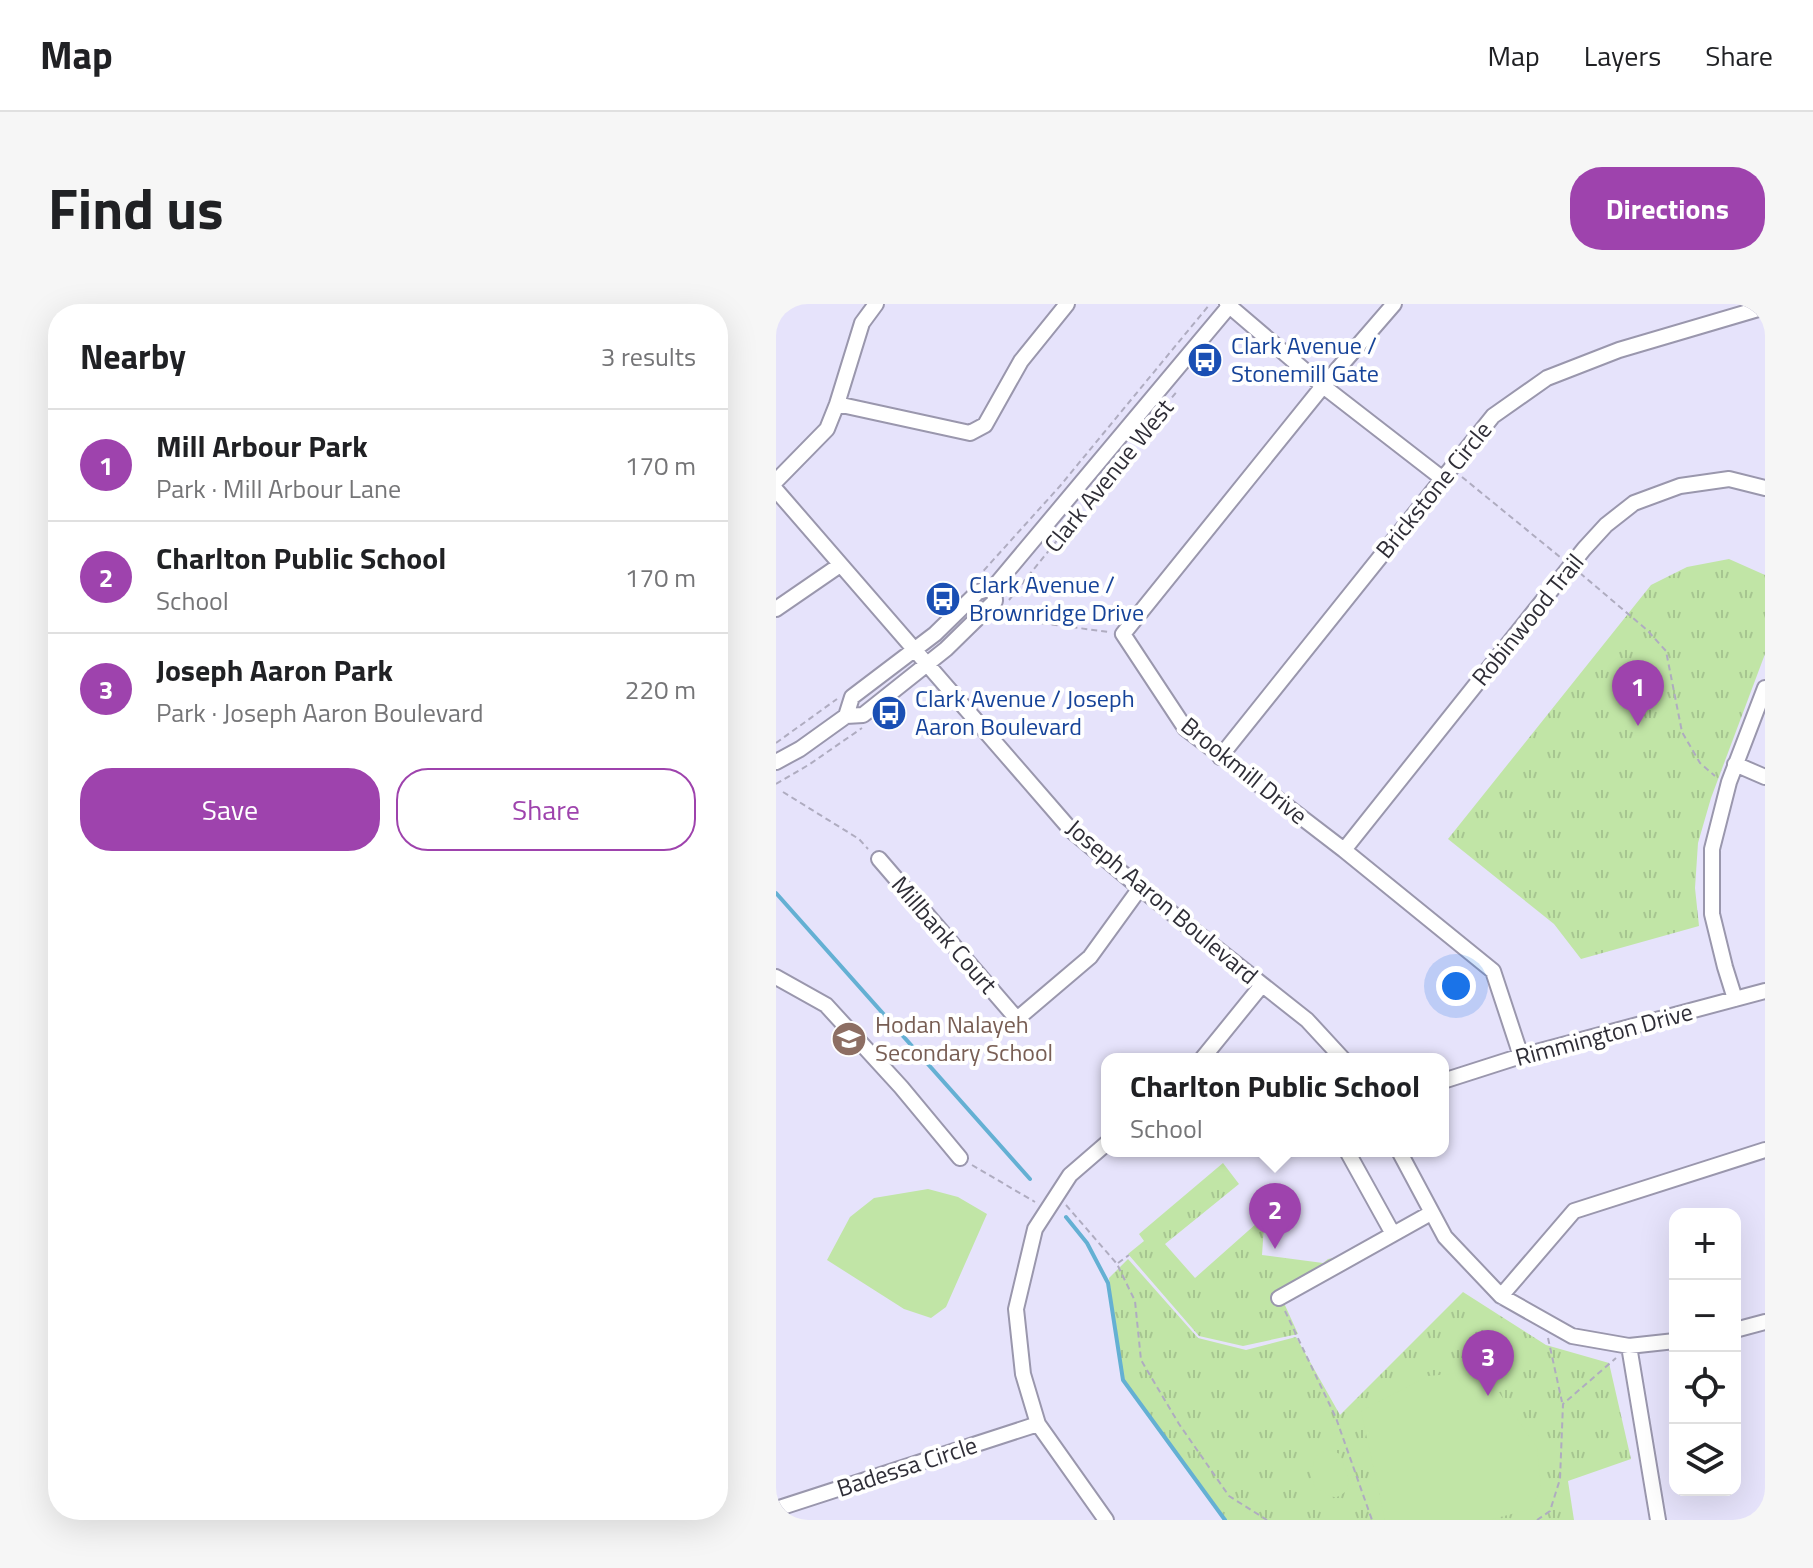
<!DOCTYPE html>
<html lang="en">
<head>
<meta charset="utf-8">
<style>
  body { margin:0; font-family:"Titillium Web",sans-serif; background:#f6f6f6; color:#202124 }
  .controls { position:absolute; right:24px; bottom:24px; display:grid; overflow:hidden; border-radius:16px; box-shadow:0 8px 32px #0002 }
  .controls button { width:72px; height:72px; display:grid; place-items:center; padding:0; border:0; border-bottom:2px solid #e0e0e0; background:#fff; color:#202124; font:40px sans-serif }
  .you { position:absolute; left:680px; top:682px; width:28px; height:28px; margin:-20px; border:6px solid #fff; border-radius:50%; background:#1a73e8; box-shadow:0 0 0 12px #1a73e833 }
  .badge { display:grid; place-items:center; width:52px; height:52px; border-radius:50%; background:#9e43ad; color:#fff; font-size:26px; font-weight:700 }
  .pin { position:absolute; translate:-50% -66px; filter:drop-shadow(0 2px 4px #0008) }
  .pin::after { content:''; position:absolute; top:42px; width:28px; height:24px; background:inherit; clip-path:polygon(0 0,100% 0,50% 100%) }
  .popup { position:absolute; left:325px; top:749px; width:348px; height:104px; box-sizing:border-box; display:grid; place-content:center; border-radius:16px; background:#fff; filter:drop-shadow(0 2px 6px #0005); font-size:26px; white-space:nowrap; color:#757577 }
  .popup b { font-size:30px; color:#202124 }
  .popup::after { content:''; position:absolute; left:50%; top:100%; margin-left:-16px; border:16px solid transparent; border-top-color:#fff }
  .list { margin:0; padding:0; list-style:none }
  h2 { display:flex; justify-content:space-between; align-items:center; height:104px; margin:0; padding:0 32px; font-size:34px }
  h2 small { font-size:26px; font-weight:400; color:#757577 }
  .list li { display:grid; grid-template-columns:52px 1fr auto; gap:24px; align-items:center; box-sizing:border-box; height:112px; padding:0 32px; border-top:2px solid #e0e0e0 }
  .list b { display:block; font-size:30px; white-space:nowrap }
  .list p { margin:0; font-size:26px; white-space:nowrap; color:#757577 }
  .list em { font-size:26px; font-style:normal; color:#757577 }
  .actions { display:flex; gap:16px; padding:24px 32px }
  .actions a { flex:1; padding:18px 0; border:2px solid #9e43ad; border-radius:32px; text-align:center; font-size:28px; color:#9e43ad }
  .actions .main { background:#9e43ad; color:#fff }
  .icon { flex:none; width:44px; height:44px; fill:none; stroke:currentColor; stroke-width:2; stroke-linecap:round; stroke-linejoin:round }
  .map { position:relative; flex:none; width:989px; height:1216px; overflow:hidden; border-radius:32px }
  header { display:flex; align-items:center; gap:48px; box-sizing:border-box; height:112px; padding:0 40px; background:#fff; border-bottom:2px solid #e0e0e0 }
  header strong { font-size:38px }
  nav { display:flex; gap:44px; margin-inline-start:auto; font-size:28px }
  .intro { display:flex; align-items:center; justify-content:space-between; box-sizing:border-box; height:192px; padding:0 48px }
  h1 { margin:0; font-size:56px }
  .button { padding:20px 36px; border-radius:32px; background:#9e43ad; color:#fff; font-size:28px; font-weight:700 }
  main { display:flex; gap:48px; padding:0 48px }
  aside { flex:1; background:#fff; border-radius:32px; box-shadow:0 8px 32px #0002 }
  .map>svg:first-child { display:block }
  .park { fill:url(#park-tufts) }
  .pitch { fill:#c1e5a6 }
  .lines { fill:none; stroke-linecap:round; stroke-linejoin:round }
  .stream { stroke:#64b0d3; stroke-width:4 }
  .minor-casing { stroke:#9a97ad; stroke-width:18 }
  .path { stroke:#afacc0; stroke-width:2; stroke-dasharray:6 4; stroke-linecap:butt }
  .minor { stroke:#fff; stroke-width:14 }
  .labels { text-anchor:middle; stroke-width:8; stroke-linejoin:round; paint-order:stroke }
  .transit-label { font-size:24px; fill:#164399; stroke:#fff; text-anchor:start }
  .street-label { font-size:24px; fill:#2f2e37; stroke:#fff }
  .education-label { font-size:24px; fill:#785e54; stroke:#fff; text-anchor:start }
</style>
</head>
<body>
<header>
<strong>Map</strong>
<nav><a>Map</a><a>Layers</a><a>Share</a></nav>
</header>
<div class="intro"><h1>Find us</h1><a class="button">Directions</a></div>
<main>
<aside>
<h2>Nearby<small>3 results</small></h2>
<ul class="list">
<li><span class="badge">1</span><div><b>Mill Arbour Park</b><p>Park · Mill Arbour Lane</p></div><em>170 m</em></li>
<li><span class="badge">2</span><div><b>Charlton Public School</b><p>School</p></div><em>170 m</em></li>
<li><span class="badge">3</span><div><b>Joseph Aaron Park</b><p>Park · Joseph Aaron Boulevard</p></div><em>220 m</em></li>
</ul>
<div class="actions"><a class="main">Save</a><a>Share</a></div>
</aside>
<div class="map">
<svg width="989" height="1216" viewBox="0 0 989 1216">
  <defs>
    <pattern id="park-tufts" width="24" height="20" patternUnits="userSpaceOnUse" patternTransform="scale(2)"><rect width="24" height="20" fill="#c1e5a6"/><path d="M3 7l-1-3M5 7V3M7 7l1-3M15 17l-1-3M17 17v-4M19 17l1-3" fill="none" stroke="#a6c590"/></pattern>
  </defs>
  <rect width="100%" height="100%" fill="#e6e3fb"/>
  <path class="park" d="M953,255l36,16v79l-54,144 -13,45 -3,45 4,38 -118,33 -27,-35 -106,-85 203,-254 36,-18z
    M447,859l16,21 -74,60 30,34 62,-55 7,3 -2,29 61,8 5,-4 14,-3 -58,47 14,31 -55,12 -44,-10 -71,-82 16,-13 -5,-7z
    M352,955l70,79 48,12 50,-13 44,78 123,-123 83,53 63,18 22,96 -63,22 6,39h-347l-106,-143 -12,-99z"/>
  <path class="pitch" d="M152,885l30,8 29,17 -41,93 -15,11 -27,-9 -77,-49 23,-43 24,-19z
    M684,1069l34,12 43,63 4,40 -10,21 -42,11h-104l-24,-109 67,-35z
    M554,1146l10,4 9,26 -2,10c-16,16 -18,0 -32,-1l-5,-22 3,-1c1,-10 7,-15 17,-16z"/>
  <g class="lines">
    <path class="stream" d="M0,589l254,286
      M290,913l21,26 21,40 15,97 102,140"/>
    <defs>
      <path id="minor" d="M451,0l96,82 120,93
        M618,0l-71,82 -200,248 62,94 159,122 149,121 28,85
        M61,100l133,29 15,-8 36,-64 46,-57
        M0,177l51,-52 10,-25 25,-81 14,-19
        M0,186l295,340 69,58 167,132 36,39
        M0,305l64,-44
        M70,412l6,-19 83,-63 43,-42 16,-5 237,-283
        M444,453l273,-341 54,-38 72,-28 146,-43
        M0,458l24,-13 46,-33 17,-1 83,-66 49,-48 -1,-14
        M959,460l30,13
        M568,546l240,-301 22,-24 28,-22 46,-17 49,-7 36,9
        M103,555l138,160 73,-62 50,-69
        M0,673l50,28 75,82 59,71
        M959,695l-10,-32 -13,-53v-65l17,-67 36,-94
        M426,755l60,-74
        M667,777l78,-25 244,-65
        M571,847l46,83
        M623,847l46,86 56,59 71,40 57,10 46,-5
        M725,992l73,-85 191,-61
        M503,994l152,-85
        M959,1026l30,-8
        M853,1042l29,174
        M0,1205l262,-85
        M330,1216l-68,-96 -15,-50 -7,-65 19,-80 35,-54 37,-32"/>
    </defs>
    <use href="#minor" class="minor-casing"/>
    <path class="path" d="M686,173l98,80
      M804,269l67,57 19,21 16,81 18,31 15,13
      M201,274l83,-92 150,-182
      M233,296l169,-210
      M226,314l107,14
      M0,439l61,-44
      M0,480l34,-20 52,-36
      M7,488l76,47 9,10
      M196,861l63,37
      M290,901l51,59 18,37 6,59 38,64 50,72 38,24
      M342,959l11,-8
      M509,1007l51,107 36,102h-3
      M772,1034l14,64
      M761,1216l13,-9 10,-32 3,-75 53,-46"/>
    <use href="#minor" class="minor"/>
  </g>
  <defs>
    <symbol id="bus-disc" viewBox="-11 -11 22 22"><circle r="9.5" fill="#1a4fb4" stroke="#fff"/><path d="M-5-6H5V4H4V6H2V4H-2V6H-4V4H-5ZM-3.5-4V0h7V-4ZM-3.5 1.2v1.5H-2V1.2ZM2 1.2v1.5H3.5V1.2Z" fill="#fff"/></symbol>
    <symbol id="school-disc" viewBox="-11 -11 22 22"><circle r="9.5" fill="#8d6e63" stroke="#fff"/><path d="M0-5L7-2L0 1L-7-2ZM-4 1L0 2.5L4 1V4Q0 6-4 4Z" fill="#fff"/></symbol>
  </defs>
  <g fill-rule="evenodd">
    <use href="#bus-disc" x="409" y="36" width="40" height="40"/>
    <use href="#bus-disc" x="147" y="275" width="40" height="40"/>
    <use href="#bus-disc" x="93" y="389" width="40" height="40"/>
    <use href="#school-disc" x="53" y="715" width="40" height="40"/>
  </g>
  <g class="labels">
    <g class="transit-label">
      <text x="455" y="50">Clark Avenue /<tspan x="455" dy="28">Stonemill Gate</tspan></text>
      <text x="193" y="289">Clark Avenue /<tspan x="193" dy="28">Brownridge Drive</tspan></text>
      <text x="139" y="403">Clark Avenue / Joseph<tspan x="139" dy="28">Aaron Boulevard</tspan></text>
    </g>
    <g class="street-label">
      <text transform="translate(333 172) rotate(-51)" y="8">Clark Avenue West</text>
      <text transform="translate(658 186) rotate(-51)" y="8">Brickstone Circle</text>
      <text transform="translate(752 316) rotate(-51)" y="8">Robinwood Trail</text>
      <text transform="translate(468 467) rotate(39)" y="8">Brookmill Drive</text>
      <text transform="translate(386 598) rotate(40)" y="8">Joseph Aaron Boulevard</text>
      <text transform="translate(168 631) rotate(49)" y="8">Millbank Court</text>
      <text transform="translate(828 731) rotate(-15)" y="8">Rimmington Drive</text>
      <text transform="translate(131 1163) rotate(-18)" y="8">Badessa Circle</text>
    </g>
    <g class="education-label">
      <text x="99" y="729">Hodan Nalayeh<tspan x="99" dy="28">Secondary School</tspan></text>
    </g>
  </g>
</svg>
<div class="controls">
<button>+</button>
<button>−</button>
<button><svg class="icon" aria-label="locate" viewBox="0 0 24 24"><circle cx="12" cy="12" r="6"/><path d="M12 2v4M12 18v4M2 12h4M18 12h4"/></svg></button>
<button><svg class="icon" aria-label="layers" viewBox="0 0 24 24"><path d="M12 4l9 5-9 5-9-5zM3 14l9 5 9-5"/></svg></button>
</div>
<div class="you"></div>
<div class="pin badge" style="left:862px;top:422px">1</div>
<div class="pin badge" style="left:499px;top:945px">2</div>
<div class="popup"><b>Charlton Public School</b>School</div>
<div class="pin badge" style="left:712px;top:1092px">3</div>
</div>
</main>
</body>
</html>
